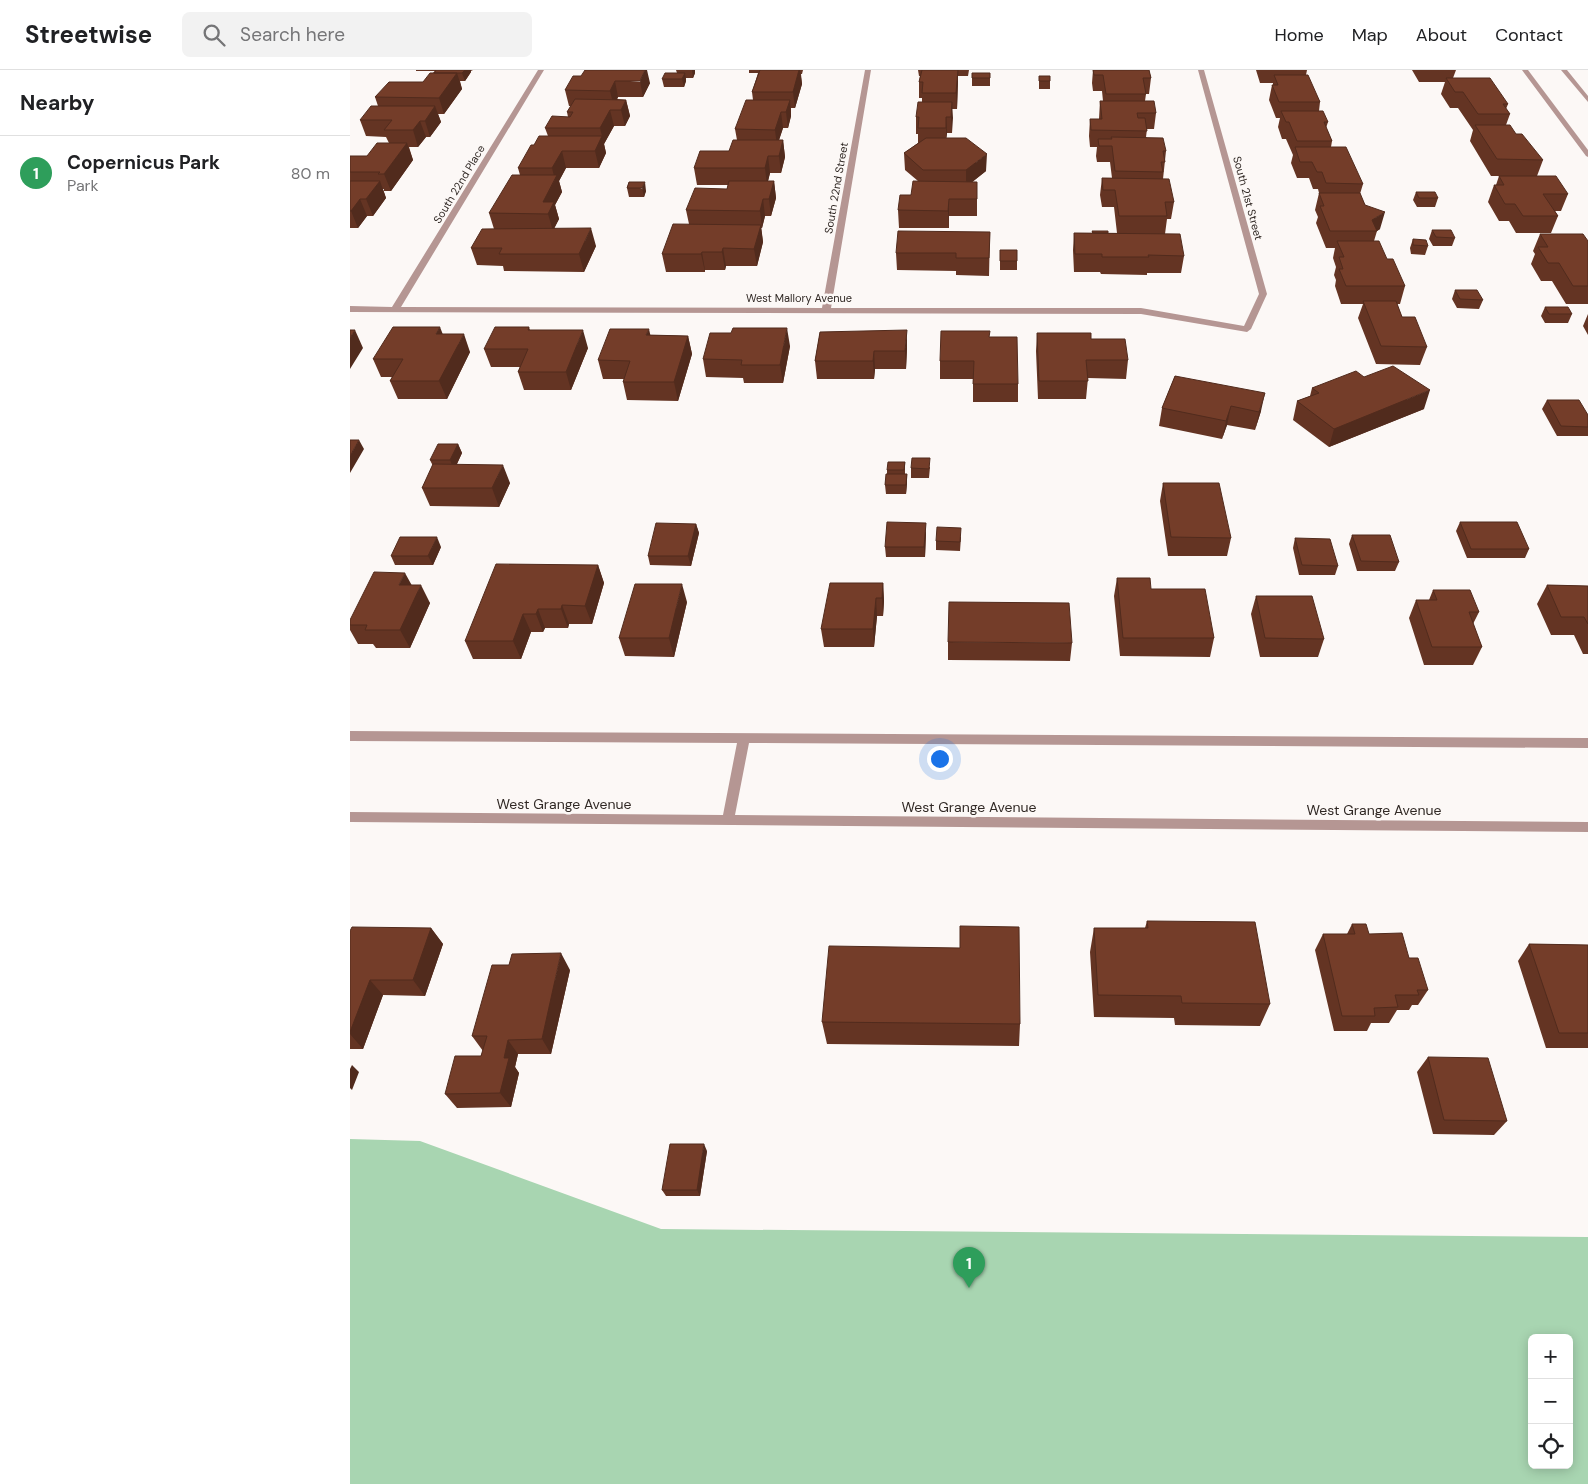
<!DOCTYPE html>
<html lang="en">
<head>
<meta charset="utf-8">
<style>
  body { margin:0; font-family:"DM Sans",sans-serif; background:#f2f2f2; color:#202124 }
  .controls { position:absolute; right:15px; bottom:15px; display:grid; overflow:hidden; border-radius:8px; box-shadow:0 2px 12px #0003 }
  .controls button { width:45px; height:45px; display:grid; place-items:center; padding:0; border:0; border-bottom:1px solid #e0e0e0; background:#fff; color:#202124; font:25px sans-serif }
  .you { position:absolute; left:589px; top:688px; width:18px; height:18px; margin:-12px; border:4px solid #fff; border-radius:50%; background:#1a73e8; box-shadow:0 0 0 8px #1a73e833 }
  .badge { display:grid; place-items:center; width:32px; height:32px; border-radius:50%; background:#96156d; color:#fff; font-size:16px; font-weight:700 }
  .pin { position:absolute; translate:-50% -41px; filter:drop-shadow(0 1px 2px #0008) }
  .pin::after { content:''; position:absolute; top:26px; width:18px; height:15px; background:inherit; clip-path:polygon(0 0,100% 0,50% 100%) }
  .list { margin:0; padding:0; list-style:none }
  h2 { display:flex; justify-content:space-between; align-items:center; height:65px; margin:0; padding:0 20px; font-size:21px }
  h2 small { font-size:16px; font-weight:400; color:#757577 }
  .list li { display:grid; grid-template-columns:32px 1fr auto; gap:15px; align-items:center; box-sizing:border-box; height:75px; padding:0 20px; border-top:1px solid #e0e0e0 }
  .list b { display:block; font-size:19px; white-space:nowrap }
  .list p { margin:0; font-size:16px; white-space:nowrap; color:#757577 }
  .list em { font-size:16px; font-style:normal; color:#757577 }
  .icon { flex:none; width:28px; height:28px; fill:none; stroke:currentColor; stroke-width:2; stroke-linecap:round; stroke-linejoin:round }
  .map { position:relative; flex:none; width:1238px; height:1414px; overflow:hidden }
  header { display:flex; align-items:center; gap:30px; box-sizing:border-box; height:70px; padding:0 25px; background:#fff; border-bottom:1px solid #e0e0e0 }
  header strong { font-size:24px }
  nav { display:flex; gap:28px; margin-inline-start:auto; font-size:18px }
  .search { width:350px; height:45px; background:#f2f2f2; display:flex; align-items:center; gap:12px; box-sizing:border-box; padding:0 18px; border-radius:8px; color:#757577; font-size:19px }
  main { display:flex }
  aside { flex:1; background:#fff }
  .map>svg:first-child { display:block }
  .green { fill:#a8d5b1; fill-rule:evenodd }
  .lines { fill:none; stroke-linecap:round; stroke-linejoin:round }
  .minor { fill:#b59693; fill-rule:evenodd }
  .wall { fill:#643423 }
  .shaded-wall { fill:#512b1d }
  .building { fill:#743d29; stroke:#512b1d }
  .labels { text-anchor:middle; stroke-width:5; stroke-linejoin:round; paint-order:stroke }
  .far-street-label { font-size:11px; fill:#312925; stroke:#fcf8f6 }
  .street-label { font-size:14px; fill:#312925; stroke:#fcf8f6 }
</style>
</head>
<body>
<header>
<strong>Streetwise</strong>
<div class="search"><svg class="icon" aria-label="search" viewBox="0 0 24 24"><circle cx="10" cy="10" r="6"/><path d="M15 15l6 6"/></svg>Search here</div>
<nav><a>Home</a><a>Map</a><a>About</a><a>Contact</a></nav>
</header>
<main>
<aside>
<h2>Nearby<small></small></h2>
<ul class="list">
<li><span class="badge" style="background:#2e9e5b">1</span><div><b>Copernicus Park</b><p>Park</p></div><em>80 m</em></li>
</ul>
</aside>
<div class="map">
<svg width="1238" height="1414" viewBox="0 0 1238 1414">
  <rect width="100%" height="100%" fill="#fcf8f6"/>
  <path class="green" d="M0,1069l70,2 241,88 927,8v247h-1238zM1182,1268h37v127h-37z"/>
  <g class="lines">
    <path class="minor" d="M188,0h6l-143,237 421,1 43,-238h6l-40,238h310l103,18 15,-32 -61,-224h6l63,224 -16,35 -4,3 -106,-18 -791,-2v-6l42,1z
      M1172,0h6l60,80v7l-2,-1z
      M1211,0h6l21,26v6z
      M0,661l1238,7v10l-839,-5 -14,72 853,7v10l-1238,-10v-10l373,3 14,-72 -387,-2z"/>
  </g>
  <path class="wall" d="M66,0h57l-2,1v1l-6,9h-5l2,8 -18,25h-6l3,8 -11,15h-4l-8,10h-9l4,13 -22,31h-7v-2h-1l3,9 -13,18h-6l-9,12h-8v-72h17l22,-13 -3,-6 -20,-1 -6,-16 18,-14 -3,-9 48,-15 12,-11h-19z
    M326,0h19v3l-2,5h-7v3l-2,6h-20l-2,-8 15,-6z
    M399,0h54l-1,4h-1l1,10 -7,24h-4v8l-3,12h-5l-4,12h4l2,17 -4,16h-11l-2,8h6l2,17 -5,18h-6l-3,12h-1l2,14 -6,24h-31l-1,4h-20v2h-39l-4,-18 27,-30 -3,-14 41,-21 1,-4h-31l-3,-17 35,-17 8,-11 -2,-11 18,-29 -1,-8 6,-19h-9z
    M568,0h51l-1,6h-10l-1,33h-5v24h-5l-1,5 40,33 -14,11h5v34h-28v12h-50l-1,-18 13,-15 7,-14 -13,-11 -1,-17 14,-10v-9h-2v-17l6,-15v-4h-3v-16l1,-6h-1z
    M743,0h56l2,8 -2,16h-3l-1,7 11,12 -2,16h-7l-1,8 20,14 -3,28 11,23 -3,17h-4l-2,15 19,22 -3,17h-34v2l-46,-1 -1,-2h-26l-1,-22 1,-17h18v-2l16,2h9l-3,-26h-12l-2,-12 2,-17h10l-2,-16h-13l-1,-6 1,-9h-7l-1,-11 1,-17h9l1,-18h3l-1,-10h-9l-1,-8z
    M906,0h51l-1,5 14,27 -1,9 9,11 -2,6 6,13 -1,6 32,37 -3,10 5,11 15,24 -3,2 -3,10 31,45 -5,18h-3l5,13 25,30 -7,18 -44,-1 -18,-46 5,-14h-22l-6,-18 1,-6 -2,-5 2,-8 -3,-9 2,-10h-9l-10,-25 2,-6 -3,-7 4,-17 -1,-4h-5l-4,-11h-12l-6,-15 2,-8 -7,-16h-4l-4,-12 2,-9h-4l-7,-18 3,-15h1v-2h-13z
    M1062,0h44l-3,8 55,26 -2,5 4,5 -4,11 37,35 -6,16 31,18 -7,17h-6l3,5 -7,17h-35l-7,-12h-10l-11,-19 6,-17h2l3,-9h-8l-21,-35 3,-11 -15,-22h-8l-9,-14 4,-12h-26z
    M622,3h18v13h-18z
    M231,6l69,7 -7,14h-25l-1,2 9,1 4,16 -5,10h-11l-10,18 2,9 -7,15h-33l-7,13 3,11 -7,13 4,14 -5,9 42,18 -12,26 -80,-1 -1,-5 -26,-1 -6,-17 23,-19 -5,-16 31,-38 -2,-7 16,-23 14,-9 -3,-8 23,-11 -1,-5 4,-6h-2l-4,-16z
    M689,6l11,5v8h-11z
    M279,112l17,9 -2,6h-15l-2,-9z
    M1066,122l22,6 -3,9h-18l-4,-7z
    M1082,160l23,8 -3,8h-19l-4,-7z
    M640,162l-1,44 -33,-1v-4l-59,-1 -1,-17z
    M1190,164l48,7v63h-22l-14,-23h-11l-10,-17 4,-10 -2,-3z
    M1063,169l15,7 -3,9 -14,-1 -1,-6z
    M650,180h17v20h-17z
    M1105,220l28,10 -4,9 -22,-1 -5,-9z
    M1195,237l27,7 -4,9h-23l-4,-7z
    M1238,244v21l-5,-9z
    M179,257l1,3 58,18 -17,42h-47l-6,-18 2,-5h-29l-7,-18z
    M470,262l87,16 -1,21h-31l-1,10h-57l-2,-18z
    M687,263l54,6 37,21 -2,19 -38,-1 -2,21h-48l-2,-48z
    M93,264l27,18 -23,47h-49l-8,-18 2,-4h-11l-8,-18z
    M300,265l38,1 4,18 -14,47 -51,-1 -4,-18 1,-3h-21l-5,-19z
    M640,267l28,47v18h-45v-23h-33v-18z
    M440,276l-7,37h-39l-1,-5 -37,-1 -3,-18z
    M825,306l86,35 -6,19 -28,-5 -5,14 -63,-13 3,-18z
    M1014,307l60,32 -95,38 -36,-27 4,-19 13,-5 2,-8z
    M1197,330l41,15v21h-31l-15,-27z
    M108,374l4,9 -5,11 53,19 -11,24 -69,-1 -8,-18 11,-22 -3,-6z
    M555,392v12h2v9l-1,11h-20l-1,-9 2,-11v-4z
    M580,397l-1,11h-18v-10z
    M813,413l68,55 -4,18h-59l-8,-55z
    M1110,452l69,27 -4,9h-58l-11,-27z
    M346,454l3,9 -8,33 -41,-1 -2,-9z
    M576,462l-1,25h-39l-1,-10z
    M1002,465l47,27 -4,9h-38l-8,-27z
    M611,467l-1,14 -24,-1v-9z
    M945,468l43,28 -3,9h-36l-6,-27z
    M91,477l-8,18h-38l-4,-9z
    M248,495l6,18 -12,41h-23l-1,4h-23l-2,4h-12l-10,27h-48l-8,-18z
    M767,508l34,11 63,49 -4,19 -90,-1 -6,-60z
    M533,513l1,18 -1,15h-6l-3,31h-50l-3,-18z
    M61,515l19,18 -20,45h-34l-3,-4h-15l-8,-14v-10z
    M1197,515l41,1v68h-5l-9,-19h-23l-14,-31z
    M1083,520l46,22 -6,12 9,23 -9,18h-49l-15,-47 7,-18h13z
    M906,526l68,43 -6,18h-58l-9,-43z
    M337,532l-13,55 -49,-1 -6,-18z
    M598,572l124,1 -2,18 -122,-1z
    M797,851l123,83 -10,22 -85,-1 -1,-7 -80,-1 -4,-65 4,-24h51z
    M1002,854l57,34 19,32 -10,15h-6l-3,5h-12l-8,13h-18l-4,8h-33l-19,-81 8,-16h24z
    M81,858l12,16 -18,52 -42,-1 -20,54h-13v-118z
    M1179,874l59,1v103h-42l-28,-87z
    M610,878l60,76 -1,22 -192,-2 -5,-22z
    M220,900l-19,84h-33l-3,13 4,6 -8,34 -54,1 -12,-14 36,-38 2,-5 -11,-15z
    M1078,987l79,64 -13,14 -61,-1 -16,-62z
    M357,1081l-7,45h-34l-4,-6z"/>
  <path class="shaded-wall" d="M115,0h6v2l-6,9 -3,-8z
    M295,0h2l3,13 -7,14 -3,-16z
    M342,0h3v3l-2,5z
    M449,0h1l2,14 -7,24 -2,-16z
    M608,0v12l-1,27 -1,-16z
    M107,3l5,16 -18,25 -5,-16z
    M335,3l1,8 -2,6 -2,-8z
    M265,11l3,16 -4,10 -4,-16z
    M276,30l4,16 -5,10 -4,-16z
    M440,30l1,16 -3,12 -2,-16z
    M602,32l1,16 -1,15 -1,-16z
    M85,36l6,16 -11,15 -5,-16z
    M260,40l4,16 -10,18 2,9 -7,15 -4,-17 7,-15 -2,-8z
    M431,42l2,16 -6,18 -2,-16z
    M596,47l1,16 -1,11z
    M70,51l6,16 -8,10 -5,-17z
    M433,70l2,17 -4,16 -2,-17z
    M57,73l6,17 -22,31 -7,-17z
    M212,81l4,17 -7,13 3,11 -7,13 4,14 -6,12 -5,-17 -5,-12 12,-22 -3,-12z
    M637,84l-1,17 -20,16v-17z
    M418,86l2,17 -3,12 -2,-17z
    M30,111l6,17 -13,18 -7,-17z
    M424,111l2,17 -5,18 -2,-17z
    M295,112l1,9 -2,6 -2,-9z
    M10,129l7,17 -9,12 -7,-17z
    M413,129l2,17 -3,12 -2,-17z
    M599,129v29l-1,-17z
    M1035,142l-5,17 -3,2 -5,-11z
    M411,155l2,17 -6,24 -3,-17z
    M241,158l5,18 -12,26 -5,-18z
    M373,178l3,18 -1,4 -3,-18z
    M352,182l3,18v2l-4,-18z
    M90,257l7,18 -11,-11z
    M437,258l3,18 -7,37 -3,-18z
    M299,259l4,18 -7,-12z
    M5,260l8,18 -13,21v-31z
    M233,260l5,18 -17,42 -5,-18z
    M557,260v18l-1,21 -1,-18z
    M114,264l6,18 -23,47 -8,-18z
    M338,266l4,18 -14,47 -4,-19z
    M524,281l1,18 -1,10 -1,-18z
    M1080,320l-6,19 -95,38 5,-18z
    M915,323l-4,18 -6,19 4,-18z
    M881,336l-4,19 -5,14 4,-18z
    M9,370l5,9 -14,24v-17z
    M108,374l4,9 -8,17 -4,-10z
    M153,395l7,18 -11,24 -7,-19z
    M557,404v9l-1,11v-9z
    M576,453v9l-1,25 -1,-10z
    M346,454l3,9 -8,33 -3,-10z
    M87,467l4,10 -8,18 -5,-9z
    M248,495l6,18 -12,41 -7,-18z
    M55,503l10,18 -16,-6z
    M533,513l1,18 -1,15 -1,-18z
    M332,514l5,18 -13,55 -5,-19z
    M71,515l9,18 -20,45 -10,-18z
    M526,528l1,18 -3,31 -1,-18z
    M212,535l7,19 -1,4 -7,-19z
    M188,539l7,19 -2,4 -7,-18z
    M173,544l8,18 -10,27 -8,-18z
    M81,858l12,16 -18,52 -12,-16z
    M211,883l9,17 -19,84 -9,-15z
    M20,910l13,15 -20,54 -13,-15v-2z
    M158,970l10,14 -3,13 4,6 -8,34 -11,-14 4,-35z
    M2,995l7,7 -7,18 -2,-2v-19z
    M354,1074l3,7 -7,45 -3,-6z"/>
  <path class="building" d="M86,0h29l-3,3h-28z
    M235,0h60l-5,11h-25l-5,10 -45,-1 8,-14h8z
    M410,0h39l-6,22h-41z
    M572,0h36l-2,23h-34l1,-11h-4z
    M743,0h56l2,8h-8l3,16h-40l-3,-19h-9z
    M80,3h27l-18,25 -64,-1 14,-15h34z
    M315,3h20l-3,6h-20z
    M622,3h18v5h-18z
    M924,5h34l12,27h-41l-7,-17h6z
    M689,6h11v5h-11z
    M1096,8h44l18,26h-5l7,10h-32l-15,-22h-8z
    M225,29l51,1 -5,10h-11l-10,18h-55l7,-12 18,1 3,-5h-6z
    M396,30h44l-4,12h-5l-6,18 -40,-1z
    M750,31h54l2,12h-19l1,5h7l2,13 -56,-1 -1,-11h12z
    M568,32h34l-1,15h-5v11h-28l1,-11h-3z
    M21,36h64l-10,15h-5l-7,9h-29l8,-10h-32z
    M931,41h42l5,11h-4l8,19h-35l-8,-19h-3z
    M1125,55h35l6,9h6l21,26 -46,-1z
    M189,66h63l-7,15h-33l-10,17h-34l13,-23h3z
    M761,67l52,1 3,13h-3l2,11h-4l2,10 -48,-1 -3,-25h-13l-1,-7h14z
    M576,68h40l21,16 -21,16h-43l-19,-17z
    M383,70h50l-4,16h-11l-3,12h-71l6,-17h29z
    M27,73h30l-23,31h-6l2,-2h-30v-16h17z
    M945,77h51l17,37 -37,-1 -4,-11h-5l-5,-10h-12z
    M162,105h45l-14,27h11l-6,12 -59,-1z
    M1149,106h57l12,18h-25l15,22h-35l-8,-12h-10l-11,-19h10z
    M752,108l67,1 5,23h-9l2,14h-48l-4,-26h-12z
    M0,111h30l-14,18h-6l-9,12h-1z
    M379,111h45l-5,18h-6l-3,12 -74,-1 9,-22 32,1z
    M563,111l64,1v17h-28l-1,12 -50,-1 2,-15h11z
    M279,112h16l-3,6h-15z
    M1066,122h19l3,6h-19z
    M969,123h41l5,12 20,7 -13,8 5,11h-47l-10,-25h4z
    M323,154l88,1 -7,24 -31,-1 -1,4h-20l-1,2h-39z
    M241,158l-12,26h-80l3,-6h-31l11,-19z
    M1082,160h19l4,8 -19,-1z
    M548,161l92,1 -1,26h-33v-5h-60z
    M742,161h16v2h-15z
    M724,163l106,1 4,22 -36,-1 1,2h-47v-3h-27z
    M1190,164h43l5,7v45h-15l-14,-23h-11l-10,-16h10z
    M1063,169l13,1 2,6 -15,-1z
    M987,171h42l8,18h6l12,27h-59l-7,-17h4l-4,-12h5z
    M650,180h17v11h-17z
    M1105,220h22l6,10 -23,-1z
    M1013,231h33l6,16h13l12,30 -46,-1z
    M1195,237h23l4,7h-23z
    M43,257h47l-4,7h28l-25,47h-49l13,-22h-30z
    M145,257h34l-1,3h55l-17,42h-48l10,-23h-44z
    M383,258h54l-7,37h-39l1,-5 -39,-1 7,-26h21z
    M260,259h39l-3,6 42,1 -14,46h-51l7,-21 -32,-1z
    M0,260h5l-5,8z
    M557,260l-2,21h-31l-1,10h-58l5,-29z
    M591,261h49l-1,6h28l1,47h-45l1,-23h-34z
    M687,263h54v6h34l3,21h-42l2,21h-49z
    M1043,296l37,24 -96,39 -37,-28 22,-8 -7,-5 44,-17 8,6z
    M825,306l90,17 -6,19 -28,-6 -5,15 -64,-13z
    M1197,330h32l9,15v12l-27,-1z
    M0,370h9l-9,16z
    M88,374h20l-8,16h-20z
    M562,388h18l-1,11 -18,-1z
    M538,392h17l-1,8h-17z
    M83,394l70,1 -11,23h-70z
    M536,404h21l-1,11h-21z
    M813,413h56l12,55 -60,-1z
    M537,452l39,1 -2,24h-39z
    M1110,452h57l12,27h-58z
    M306,453l40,1 -8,32h-40z
    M587,457l24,1 -1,14 -24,-1z
    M1002,465h38l9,27 -38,-1z
    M50,467h37l-9,19h-37z
    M945,468l35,1 8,27 -36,-1z
    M146,494l102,1 -13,41 -23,-1 -1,4h-23l-2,5h-13l-10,27h-48z
    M24,502l31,1 -6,12h22l-21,45h-35l2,-5h-17v-5z
    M767,508h33l1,11h54l9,49h-91z
    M480,513h53l-1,15h-6l-3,31h-52z
    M285,514h47l-13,54h-50z
    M1197,515l41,1v38l-4,-7h-23z
    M1083,520h37l9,22h-10l13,35h-50l-16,-47h21z
    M906,526h56l12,43 -59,-1z
    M599,532l120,1 3,40 -124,-1z
    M797,851l108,1 15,82 -88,-1 -1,-7 -83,-1 -4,-67h54z
    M1002,854h14l3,10 33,-1 7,25h9l10,32h-11l2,5h-24l3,12 -24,1 1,8h-33l-19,-82h32z
    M610,856l59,1 1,97 -198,-2 7,-76 131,2z
    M2,857l79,1 -18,52h-43l-20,52v-101z
    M1179,874l59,1v88h-29z
    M211,883l-19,86 -34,1 -4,18h5l-9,35 -55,1 10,-38h26l6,-20h-15l20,-71h17l3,-11z
    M1078,987l60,1 19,63 -63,-1z
    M320,1074h34l-7,46h-35z"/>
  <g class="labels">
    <g class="far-street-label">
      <text transform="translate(109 114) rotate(-59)" y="4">South 22nd Place</text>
      <text transform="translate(486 118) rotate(-80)" y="4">South 22nd Street</text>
      <text transform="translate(898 128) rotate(75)" y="4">South 21st Street</text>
      <text x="449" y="232">West Mallory Avenue</text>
    </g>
    <g class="street-label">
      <text x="214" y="739">West Grange Avenue</text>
      <text x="619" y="742">West Grange Avenue</text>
      <text x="1024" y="745">West Grange Avenue</text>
    </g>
  </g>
</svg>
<div class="controls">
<button>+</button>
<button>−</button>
<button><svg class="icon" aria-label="locate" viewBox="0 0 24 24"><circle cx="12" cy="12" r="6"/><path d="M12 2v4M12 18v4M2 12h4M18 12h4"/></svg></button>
</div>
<div class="you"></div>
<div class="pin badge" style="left:619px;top:1218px;background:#2e9e5b">1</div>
</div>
</main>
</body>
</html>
